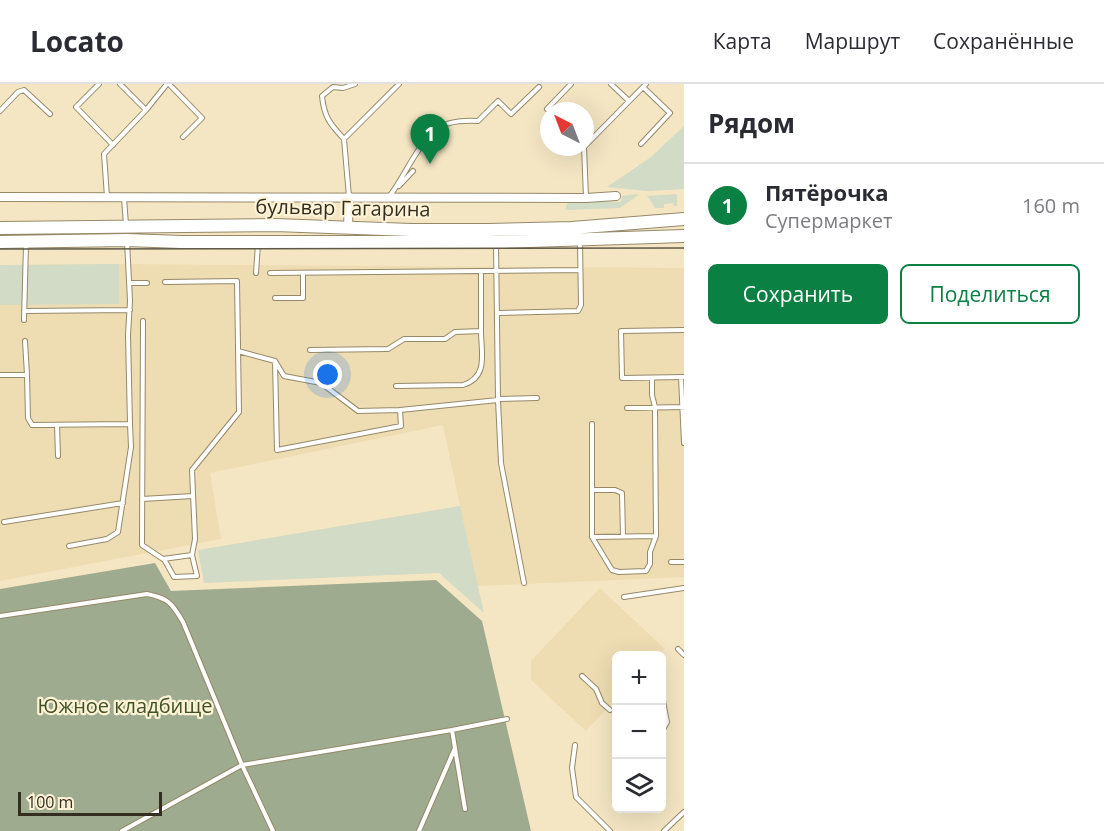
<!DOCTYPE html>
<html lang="ru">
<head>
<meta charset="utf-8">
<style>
  body { margin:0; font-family:"Open Sans",sans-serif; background:#f2f2f3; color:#2b2b33 }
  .controls { position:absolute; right:18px; bottom:18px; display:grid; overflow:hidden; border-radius:9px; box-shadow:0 6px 24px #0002 }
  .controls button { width:54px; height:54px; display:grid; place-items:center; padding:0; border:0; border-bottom:2px solid #e1e1e2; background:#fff; color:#2b2b33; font:30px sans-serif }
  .compass { position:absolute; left:540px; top:18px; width:54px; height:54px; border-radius:50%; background:#fff; box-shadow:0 6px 24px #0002; rotate:318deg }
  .scale { position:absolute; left:18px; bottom:15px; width:144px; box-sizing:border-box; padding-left:6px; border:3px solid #332e20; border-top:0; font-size:16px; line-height:21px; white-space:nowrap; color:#332e20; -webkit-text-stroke:4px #fef3d7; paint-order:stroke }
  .you { position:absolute; left:328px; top:291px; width:21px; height:21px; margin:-15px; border:4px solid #fff; border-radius:50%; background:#1a73e8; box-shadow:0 0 0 9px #1a73e833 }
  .badge { display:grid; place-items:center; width:39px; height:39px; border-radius:50%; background:#0b8043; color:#fff; font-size:20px; font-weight:700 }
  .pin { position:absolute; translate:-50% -50px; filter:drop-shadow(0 2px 3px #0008) }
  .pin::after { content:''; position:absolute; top:32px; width:21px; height:18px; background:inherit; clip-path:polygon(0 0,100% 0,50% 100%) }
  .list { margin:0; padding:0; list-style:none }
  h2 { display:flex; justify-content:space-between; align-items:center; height:78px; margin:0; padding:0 24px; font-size:26px }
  h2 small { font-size:20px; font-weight:400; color:#7c7c81 }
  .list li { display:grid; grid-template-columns:39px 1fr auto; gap:18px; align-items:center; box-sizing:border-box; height:84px; padding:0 24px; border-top:2px solid #e1e1e2 }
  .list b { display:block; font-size:22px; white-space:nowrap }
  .list p { margin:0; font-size:20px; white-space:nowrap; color:#7c7c81 }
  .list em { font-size:20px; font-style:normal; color:#7c7c81 }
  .actions { display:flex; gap:12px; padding:18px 24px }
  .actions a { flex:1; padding:14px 0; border:2px solid #0b8043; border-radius:9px; text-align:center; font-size:21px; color:#0b8043 }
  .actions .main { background:#0b8043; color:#fff }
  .icon { flex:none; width:33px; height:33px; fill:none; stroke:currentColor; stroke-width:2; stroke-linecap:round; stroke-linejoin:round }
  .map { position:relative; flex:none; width:684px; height:747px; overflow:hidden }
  header { display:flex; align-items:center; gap:36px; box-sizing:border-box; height:84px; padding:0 30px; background:#fff; border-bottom:2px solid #e1e1e2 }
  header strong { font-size:28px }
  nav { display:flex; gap:33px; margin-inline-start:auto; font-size:21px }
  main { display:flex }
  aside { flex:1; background:#fff }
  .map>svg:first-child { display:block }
  .built { fill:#eeddb3 }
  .green { fill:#d1dbc5 }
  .forest { fill:#9eab8f }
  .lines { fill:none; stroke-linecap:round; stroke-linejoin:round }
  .service-casing { stroke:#958968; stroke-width:6 }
  .minor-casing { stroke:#958968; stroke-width:10 }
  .primary-casing { stroke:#958968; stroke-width:14 }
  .service { stroke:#fff; stroke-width:4 }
  .minor { stroke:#fff; stroke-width:8 }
  .primary { stroke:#fff; stroke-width:12 }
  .tram { stroke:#605946; stroke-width:1.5 }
  .labels { text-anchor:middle; stroke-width:4.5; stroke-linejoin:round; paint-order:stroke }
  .street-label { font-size:20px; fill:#332e20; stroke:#fef3d7 }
  .park-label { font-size:20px; fill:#405325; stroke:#fef3d7 }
</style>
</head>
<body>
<header>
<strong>Locato</strong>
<nav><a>Карта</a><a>Маршрут</a><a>Сохранённые</a></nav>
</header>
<main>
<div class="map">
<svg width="684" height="747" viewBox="0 0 684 747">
  <rect width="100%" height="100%" fill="#f4e6c3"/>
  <path class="built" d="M119,180l565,4v309l-207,9 -34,-161 -233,48 11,66 -221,42v-316z
    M600,504l65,61 -7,6 -42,1v43l-30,32 -55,-51v-19z"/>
  <path class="green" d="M684,42v63l-36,2 -41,-4 44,-30z
    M637,110l1,1 -18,13 -55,2 3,-9 53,1 1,-6z
    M677,110v12h-3l-1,-3 -9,1v4h-9l-8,-12z
    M119,180v40l-119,1v-40z
    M460,422l24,107 -45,-40 -235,10 -6,-33z"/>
  <path class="forest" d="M155,479l16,28 265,-11 46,41 49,210h-531v-242z"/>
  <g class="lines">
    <defs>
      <path id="service" d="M99,0l-23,23 37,38
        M120,0l26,26
        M169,0l33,34 -19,19
        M611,0l18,17
        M0,27l18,-19 6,-2 26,24
        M550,27l-3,-2 24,-25
        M344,55c-14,-15 -20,-22 -22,-43l11,-9 10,1 12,-4
        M641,60l29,-31 -27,-26
        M585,62l61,-62
        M584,63l2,50
        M399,102l14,-15
        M107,113l-3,-43 42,-44 21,-26
        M349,113l-5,-58 55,-55
        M389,113c17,-22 28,-54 51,-70 10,-6 27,-7 38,-6l20,-20 13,13 28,-27
        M124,114l2,27
        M496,160l2,156 3,63 23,120
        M256,189l2,-29
        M270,189l309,-3
        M130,199h17
        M275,214h28v-25
        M24,227l106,-1
        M497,229l81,-2 3,-6 -1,-63
        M24,236l2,-75
        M143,237l-1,224 21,14 29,-4 3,-16 -3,-69 47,-58 -2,-131 -72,1
        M684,246l-63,1 1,47 62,-1
        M25,257l2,34
        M310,266l78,-1 16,-10h41l10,-7 26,-1v-60
        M238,267l37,10 9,15 37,7 37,28 42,-1 1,16 -124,24 -2,-89
        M0,291h27l1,43 4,7 98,-1 -2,-89 2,-34 -3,-60
        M681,293l3,66
        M396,302l67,-1c26,-8 18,-33 18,-54
        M498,315l39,-1
        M627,324l57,-1
        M400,326l98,-10
        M592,340v113l64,-1 -1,-129 -3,-12v-17
        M57,341l1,31
        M592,406h23l7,3 1,43
        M142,415l51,-3
        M4,438l119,-19
        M592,453l20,33 7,2 27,-1 4,-7v-12l6,-16
        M69,462l38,-7 11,-7 13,-85 -1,-23
        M164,475l10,18 23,-1 -5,-21
        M671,478h13
        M624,513l60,-9
        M0,532l147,-22c21,4 25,9 36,28l59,143 31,66
        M678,565l6,6
        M582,592l14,13 6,14 8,7
        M662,612l5,26 -5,9
        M452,646l13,79
        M575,661l-3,23 4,29 34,34
        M122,747l120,-66 210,-35 55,-11
        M419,747l36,-83
        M664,747l20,-19"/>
      <path id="minor" d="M0,113l586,1 30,-2
        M348,144l1,-31"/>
      <path id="primary" d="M0,144l275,-3 136,5h77l84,-2 112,-9
        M0,158l127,-2 54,2h323l180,-6"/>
    </defs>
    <use href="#service" class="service-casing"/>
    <use href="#minor" class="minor-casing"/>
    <use href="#primary" class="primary-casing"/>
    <use href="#service" class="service"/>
    <use href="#minor" class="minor"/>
    <use href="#primary" class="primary"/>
    <path class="tram" d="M0,165l684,-1"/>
  </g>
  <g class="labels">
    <g class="street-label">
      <text transform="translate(343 124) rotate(1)" y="7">бульвар Гагарина</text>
    </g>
    <g class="park-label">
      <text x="125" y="629">Южное кладбище</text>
    </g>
  </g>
</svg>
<div class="controls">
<button>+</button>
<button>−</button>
<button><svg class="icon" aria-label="layers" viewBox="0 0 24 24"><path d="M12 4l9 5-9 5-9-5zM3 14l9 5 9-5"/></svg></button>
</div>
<svg class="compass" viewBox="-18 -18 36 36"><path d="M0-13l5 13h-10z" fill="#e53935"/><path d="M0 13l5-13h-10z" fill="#7c7c81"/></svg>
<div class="scale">100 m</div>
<div class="you"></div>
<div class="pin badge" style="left:430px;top:80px">1</div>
</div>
<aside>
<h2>Рядом<small></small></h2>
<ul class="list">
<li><span class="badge">1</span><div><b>Пятёрочка</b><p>Супермаркет</p></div><em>160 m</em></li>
</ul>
<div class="actions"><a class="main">Сохранить</a><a>Поделиться</a></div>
</aside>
</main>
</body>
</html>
